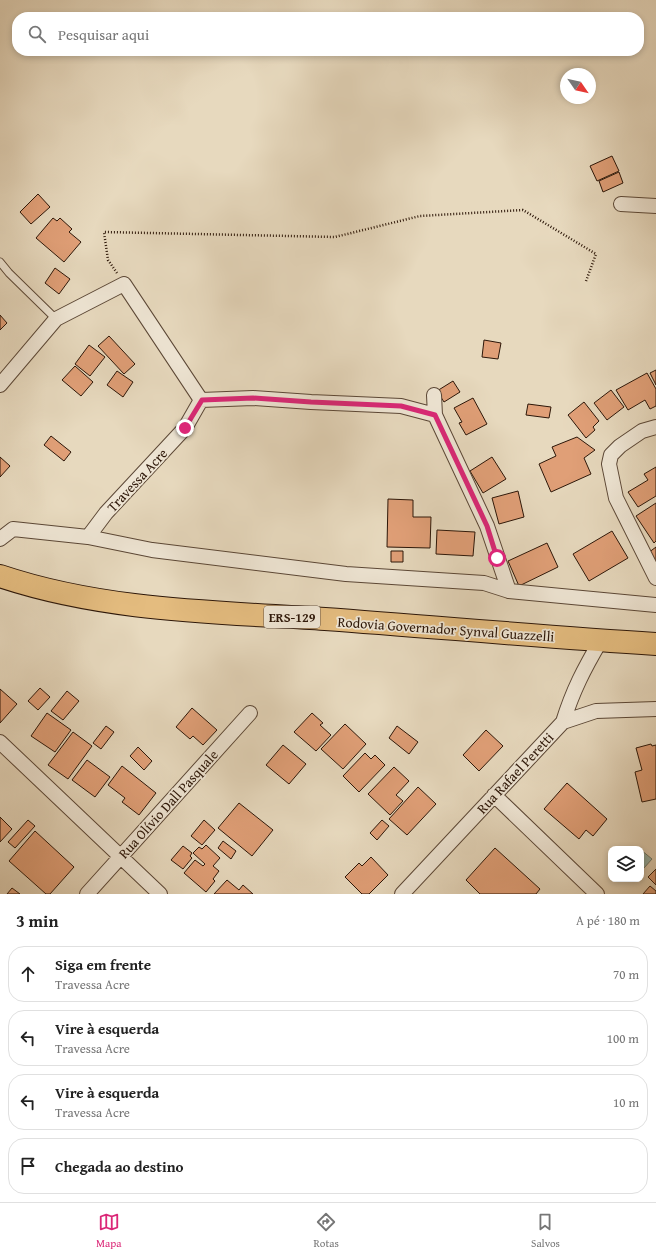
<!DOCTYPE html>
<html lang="pt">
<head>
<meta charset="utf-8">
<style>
  body { margin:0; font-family:"Gentium Book Plus",serif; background:#f6f6f6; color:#222 }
  .controls { position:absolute; right:12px; bottom:12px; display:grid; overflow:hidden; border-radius:8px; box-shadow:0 2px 6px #0003 }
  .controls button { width:36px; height:36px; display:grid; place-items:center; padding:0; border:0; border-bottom:1px solid #e0e0e0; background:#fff; color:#222; font:20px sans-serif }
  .compass { position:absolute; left:560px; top:68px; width:36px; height:36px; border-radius:50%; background:#fff; box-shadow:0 2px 6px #0003; rotate:124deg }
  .stop { position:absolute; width:12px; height:12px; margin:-9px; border:3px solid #db2777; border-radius:50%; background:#fff }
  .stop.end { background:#db2777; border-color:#fff; box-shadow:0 1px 4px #0008 }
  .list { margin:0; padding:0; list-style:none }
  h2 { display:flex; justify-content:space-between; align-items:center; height:52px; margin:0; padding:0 16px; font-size:17px }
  h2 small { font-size:13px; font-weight:400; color:#767676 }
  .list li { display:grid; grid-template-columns:26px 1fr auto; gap:12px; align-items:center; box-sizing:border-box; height:56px; margin:0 8px 8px; padding:0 8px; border:1px solid #e0e0e0; border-radius:16px }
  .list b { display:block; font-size:15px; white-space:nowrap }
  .list p { margin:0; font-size:13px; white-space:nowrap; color:#767676 }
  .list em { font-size:13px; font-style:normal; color:#767676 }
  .icon { flex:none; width:22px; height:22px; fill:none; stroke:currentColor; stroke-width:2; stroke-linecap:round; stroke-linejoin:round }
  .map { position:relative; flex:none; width:656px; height:894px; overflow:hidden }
  .search { position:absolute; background:#fff; box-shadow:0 2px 6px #0003; left:12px; right:12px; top:12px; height:44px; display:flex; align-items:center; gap:10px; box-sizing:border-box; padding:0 14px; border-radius:16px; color:#767676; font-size:15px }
  .sheet { height:308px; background:#fff }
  nav { display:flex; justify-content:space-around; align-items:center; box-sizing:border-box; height:56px; border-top:1px solid #e0e0e0; background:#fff; font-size:11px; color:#767676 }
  nav a { display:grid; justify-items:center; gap:2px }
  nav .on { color:#db2777 }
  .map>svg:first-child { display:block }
  .water { fill:#97bab1; stroke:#6c786d }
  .building { fill:#e09f77; stroke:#2c1608 }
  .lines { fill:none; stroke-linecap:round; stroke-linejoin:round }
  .service-casing { stroke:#5b4736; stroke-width:9 }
  .minor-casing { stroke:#5b4736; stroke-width:16 }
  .primary-casing { stroke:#2c1608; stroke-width:24 }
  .path { stroke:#2c1608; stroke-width:2.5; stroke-dasharray:1 2; stroke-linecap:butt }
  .service { stroke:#efe6d5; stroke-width:7 }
  .minor { stroke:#efe6d5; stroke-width:14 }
  .primary { stroke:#e4bc7f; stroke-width:22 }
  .route { stroke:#db2777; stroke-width:5 }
  .labels { text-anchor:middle; stroke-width:3.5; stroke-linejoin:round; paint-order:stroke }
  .shield { fill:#efe6d5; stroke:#665446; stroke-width:1 }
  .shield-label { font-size:13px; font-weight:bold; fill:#2c1608 }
  .street-label { font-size:14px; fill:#2c1608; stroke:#efe6d5 }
</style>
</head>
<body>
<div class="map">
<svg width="656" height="894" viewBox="0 0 656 894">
  <rect width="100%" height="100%" fill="#e7d9be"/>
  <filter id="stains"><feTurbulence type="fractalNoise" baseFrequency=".005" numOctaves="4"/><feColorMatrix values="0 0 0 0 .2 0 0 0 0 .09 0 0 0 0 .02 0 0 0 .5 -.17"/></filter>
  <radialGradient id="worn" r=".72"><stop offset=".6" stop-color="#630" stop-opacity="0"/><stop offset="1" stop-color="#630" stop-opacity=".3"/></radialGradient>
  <path class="water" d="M641,850l11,9 -8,9 -3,-2z"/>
  <path class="building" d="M612,156l7,15 -22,10 -7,-15z
    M619,172l4,11 -20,9 -4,-11z
    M38,194l12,13 -19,17 -11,-12z
    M53,218l4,3 3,-3 12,11 -3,3 12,10 -17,20 -28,-24z
    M55,268l15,11 -11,15 -14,-11z
    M0,315l7,8 -7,7z
    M109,336l26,28 -11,10 -26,-28z
    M484,340l17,3 -3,16 -16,-2z
    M89,345l16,12 -15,19 -15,-12z
    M75,366l18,16 -12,14 -19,-16z
    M656,370v15l-6,-12z
    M117,371l16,11 -10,15 -16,-12z
    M647,373l9,16v17l-6,3 -5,-9 -17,10 -12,-20z
    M453,381l7,11 -16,10 -7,-11z
    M611,390l13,17 -17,13 -13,-17z
    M473,398l14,26 -21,11 -7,-12 3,-1 -8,-14z
    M584,402l15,19 -6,6 2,3 -9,8 -18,-23z
    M528,404l23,3 -2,11 -23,-3z
    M51,436l20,16 -7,9 -20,-16z
    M577,437l18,13 -11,8 7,16 -40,18 -12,-28 17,-8 -4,-9z
    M0,457l10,9 -10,11z
    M492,457l14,22 -23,14 -13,-22z
    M656,467v29l-18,11 -10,-15 20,-12 -4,-6z
    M518,491l6,26 -25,7 -7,-26z
    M388,499l25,1v17h18l-1,31 -43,-1z
    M656,503v38l-2,2 -18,-27z
    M437,530l38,2 -2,24 -37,-2z
    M612,531l16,27 -39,23 -16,-27z
    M547,543l11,24 -39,19 -11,-25z
    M656,547v18l-8,-12z
    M391,551h12v11h-12z
    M40,688l10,9 -12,13 -10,-9z
    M0,689l17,15 -17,19z
    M67,691l12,10 -16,19 -12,-9z
    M192,708l25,22 -14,15 -10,-9 -3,3 -14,-12z
    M47,713l24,17 -16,22 -24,-16z
    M312,713l11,10 -3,2 11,10 -15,16 -22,-19z
    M345,724l21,20 -23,25 -22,-20z
    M106,726l8,6 -13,17 -8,-6z
    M397,726l21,16 -9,12 -20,-16z
    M486,730l17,16 -24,25 -16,-16z
    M73,732l19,14 -24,33 -20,-14z
    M651,744l1,2 4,-1v54l-14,3 -7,-30 7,-2 -6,-22z
    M283,745l23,19 -17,20 -23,-19z
    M138,747l14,14 -8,9 -14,-14z
    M365,753l6,6 4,-4 10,10 -26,27 -16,-16z
    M87,760l23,17 -15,20 -23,-17z
    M122,766l34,27 -17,22 -17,-13 3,-4 -17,-13z
    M394,767l15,14 -13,14 7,6 -13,14 -22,-21z
    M567,783l40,36 -14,17 -7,-6 -7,9 -35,-30z
    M418,787l18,17 -29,31 -18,-16z
    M239,803l34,27 -21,26 -34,-28z
    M0,817l12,12 -12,13z
    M28,820l7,6 -20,22 -7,-6z
    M204,820l11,10 -13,15 -11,-9z
    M382,820l7,6 -12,14 -7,-7z
    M35,831l39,36 -24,27h-4l-37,-33z
    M223,841l13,10 -5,8 -13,-11z
    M206,845l14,13 -7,8 6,5 -6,8 2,2 -9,11 -22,-19 11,-13 8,6 2,-2 -12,-11 6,-6 3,2z
    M183,846l9,7 -2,3 2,2 -9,11 -12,-9z
    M495,848l45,41 -4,5h-56l-14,-14z
    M371,857l17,18 -19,19h-7l-17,-17 14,-14 3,3z
    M656,869v16l-8,-8z
    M227,880l12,10 4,-5 10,9h-39z
    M650,886l6,5v3h-13z
    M12,888l8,6h-13z"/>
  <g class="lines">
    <defs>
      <path id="service" d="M0,262l9,11 47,46"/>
      <path id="minor" d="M621,204l35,2
        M0,385l56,-66 68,-35 77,116
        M434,395l1,20
        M656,427l-14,4 -22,15 -9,9 -2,9 7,34 40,80
        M88,537l18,-24 79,-85 16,-28 52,-2 58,4 90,4 34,9 52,111 22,65
        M0,539l13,-10 75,8 64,13 194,24 138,9 25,8 147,14
        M563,722c10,-32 21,-53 38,-82
        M0,742l160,152
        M494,795l103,99
        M87,894l163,-181
        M402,894l161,-172 33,-11 60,-2"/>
      <path id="primary" d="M0,576c104,35 216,36 325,43 110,8 221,18 331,25"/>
    </defs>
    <use href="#service" class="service-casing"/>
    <use href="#minor" class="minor-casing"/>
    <use href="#primary" class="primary-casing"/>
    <path class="path" d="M117,273l-9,-13 -4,-28 231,5 85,-21 103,-6 73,44 -10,27"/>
    <use href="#service" class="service"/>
    <use href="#minor" class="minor"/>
    <use href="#primary" class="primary"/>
  </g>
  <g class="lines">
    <path class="route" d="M185,428l17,-28 51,-2 58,4 90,4 34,9 52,111 10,32"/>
  </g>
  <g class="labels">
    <rect class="shield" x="264" y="606" width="56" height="22" rx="3"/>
    <g class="shield-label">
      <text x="292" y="622">ERS-129</text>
    </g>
    <g class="street-label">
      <text transform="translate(137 480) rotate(-47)" y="5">Travessa Acre</text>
      <text transform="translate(446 629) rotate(4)" y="5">Rodovia Governador Synval Guazzelli</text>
      <text transform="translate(515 773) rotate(-47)" y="5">Rua Rafael Peretti</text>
      <text transform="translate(168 804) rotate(-48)" y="5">Rua Olívio Dall Pasquale</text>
    </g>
  </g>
  <rect width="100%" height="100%" filter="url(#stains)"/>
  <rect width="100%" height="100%" fill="url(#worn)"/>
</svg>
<div class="controls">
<button><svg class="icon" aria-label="layers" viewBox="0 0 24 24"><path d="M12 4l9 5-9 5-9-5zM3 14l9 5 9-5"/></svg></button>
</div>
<svg class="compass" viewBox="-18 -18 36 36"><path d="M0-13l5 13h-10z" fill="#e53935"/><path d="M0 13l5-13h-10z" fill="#767676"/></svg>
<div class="stop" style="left:497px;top:558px"></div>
<div class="stop end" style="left:185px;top:428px"></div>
<div class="search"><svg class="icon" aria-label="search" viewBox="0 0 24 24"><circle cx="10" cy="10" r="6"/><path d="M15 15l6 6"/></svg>Pesquisar aqui</div>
</div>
<section class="sheet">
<h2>3 min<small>A pé · 180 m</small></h2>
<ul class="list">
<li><svg class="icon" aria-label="ahead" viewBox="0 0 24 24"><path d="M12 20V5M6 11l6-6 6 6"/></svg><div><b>Siga em frente</b><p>Travessa Acre</p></div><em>70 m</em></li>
<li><svg class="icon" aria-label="left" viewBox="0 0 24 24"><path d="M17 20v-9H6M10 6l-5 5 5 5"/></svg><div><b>Vire à esquerda</b><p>Travessa Acre</p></div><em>100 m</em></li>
<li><svg class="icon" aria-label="left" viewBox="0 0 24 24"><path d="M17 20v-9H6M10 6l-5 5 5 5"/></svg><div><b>Vire à esquerda</b><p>Travessa Acre</p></div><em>10 m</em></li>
<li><svg class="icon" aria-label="arrive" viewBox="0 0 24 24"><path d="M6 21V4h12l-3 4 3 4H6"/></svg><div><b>Chegada ao destino</b></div></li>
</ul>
</section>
<nav>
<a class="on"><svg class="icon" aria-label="map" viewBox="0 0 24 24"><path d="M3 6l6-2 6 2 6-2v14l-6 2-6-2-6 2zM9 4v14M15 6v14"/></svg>Mapa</a>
<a><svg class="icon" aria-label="directions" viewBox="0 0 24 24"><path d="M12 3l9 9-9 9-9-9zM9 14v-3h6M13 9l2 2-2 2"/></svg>Rotas</a>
<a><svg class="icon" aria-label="saved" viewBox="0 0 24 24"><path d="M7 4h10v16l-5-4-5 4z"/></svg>Salvos</a>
</nav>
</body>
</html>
